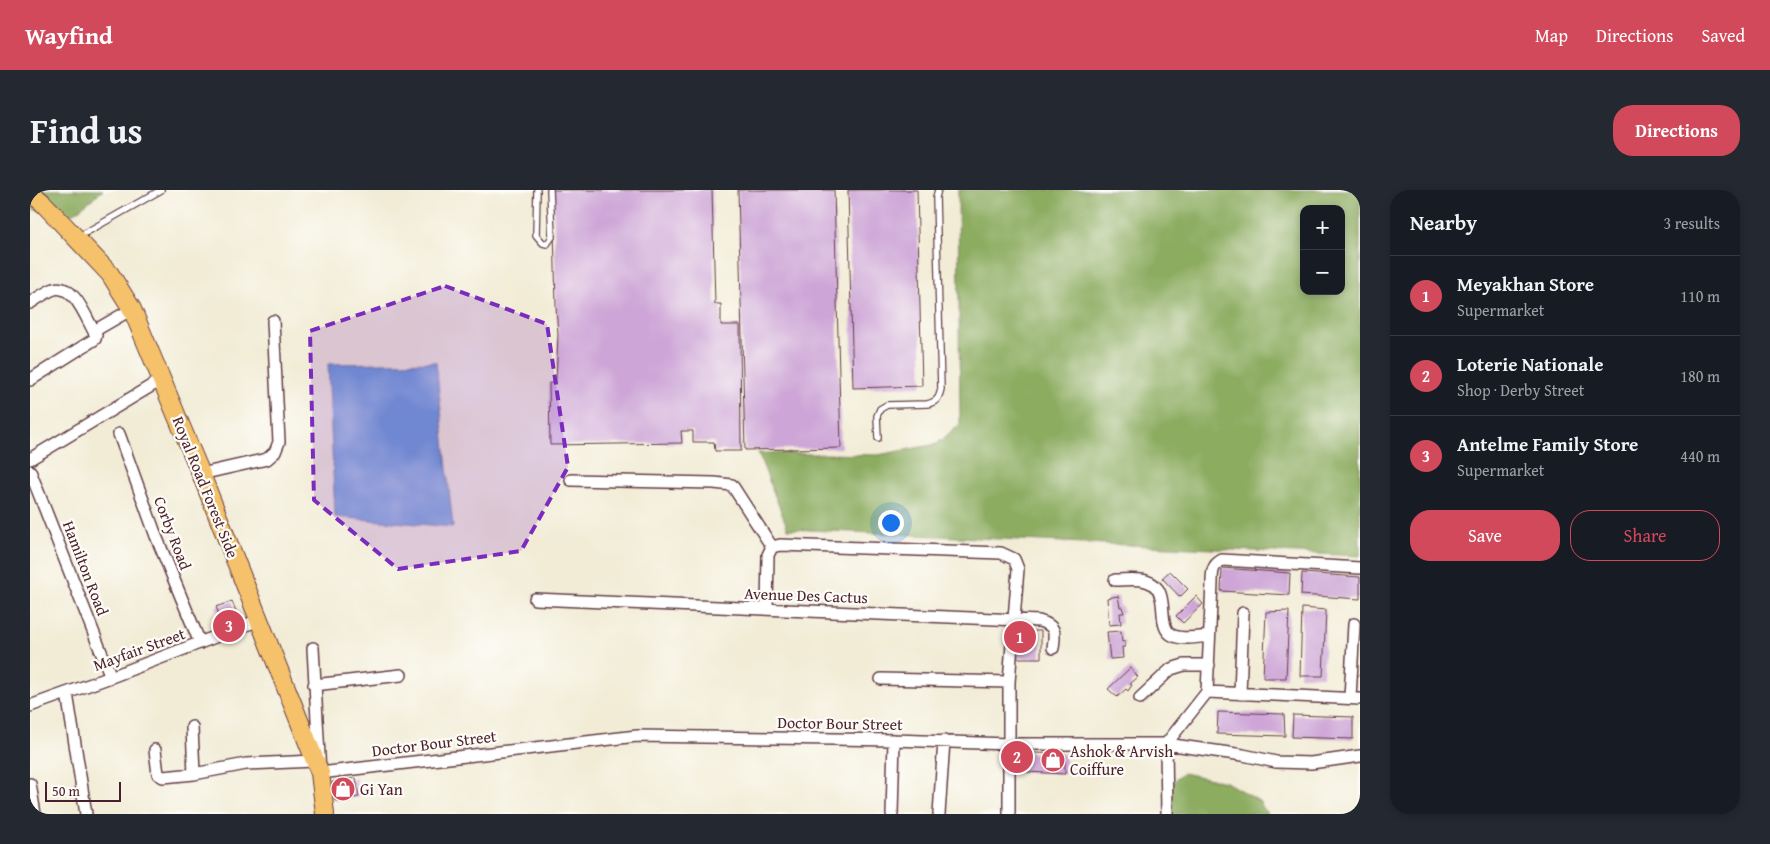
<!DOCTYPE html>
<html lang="en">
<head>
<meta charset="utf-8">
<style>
  body { margin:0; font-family:"Gentium Book Plus",serif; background:#242831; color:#f1f3f6 }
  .controls { position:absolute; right:15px; top:15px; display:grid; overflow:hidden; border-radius:10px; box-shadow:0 2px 8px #0003 }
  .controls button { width:45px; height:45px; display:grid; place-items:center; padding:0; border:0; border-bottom:1px solid #363941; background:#171b24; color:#f1f3f6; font:25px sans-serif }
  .scale { position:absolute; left:15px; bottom:12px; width:76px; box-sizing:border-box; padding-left:5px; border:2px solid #4a1f2b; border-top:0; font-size:14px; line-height:18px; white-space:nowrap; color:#4a1f2b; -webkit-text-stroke:4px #fdfcf7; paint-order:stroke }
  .you { position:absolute; left:860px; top:332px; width:18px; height:18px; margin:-12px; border:4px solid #fff; border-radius:50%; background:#1a73e8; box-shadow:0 0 0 8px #1a73e833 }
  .badge { display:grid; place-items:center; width:32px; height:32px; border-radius:50%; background:#d1495b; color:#fff; font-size:16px; font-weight:700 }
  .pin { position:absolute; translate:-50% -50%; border:2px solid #fff; box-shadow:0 1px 5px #0006 }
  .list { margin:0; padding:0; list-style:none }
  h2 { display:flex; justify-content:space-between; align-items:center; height:65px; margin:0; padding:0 20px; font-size:21px }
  h2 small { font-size:16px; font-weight:400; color:#9ea1a6 }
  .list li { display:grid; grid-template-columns:32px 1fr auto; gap:15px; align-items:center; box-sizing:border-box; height:80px; padding:0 20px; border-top:1px solid #363941 }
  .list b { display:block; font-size:19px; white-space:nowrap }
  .list p { margin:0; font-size:16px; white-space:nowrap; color:#9ea1a6 }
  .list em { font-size:16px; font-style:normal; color:#9ea1a6 }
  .actions { display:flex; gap:10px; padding:15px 20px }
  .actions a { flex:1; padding:11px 0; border:1px solid #d1495b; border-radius:20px; text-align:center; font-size:18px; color:#d1495b }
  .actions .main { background:#d1495b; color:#fff }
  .map { position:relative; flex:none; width:1330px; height:624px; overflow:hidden; border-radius:20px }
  header { display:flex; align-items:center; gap:30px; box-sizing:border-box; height:70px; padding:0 25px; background:#d1495b; color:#fff }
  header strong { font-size:24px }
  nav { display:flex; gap:28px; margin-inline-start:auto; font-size:18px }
  .intro { display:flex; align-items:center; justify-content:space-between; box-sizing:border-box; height:120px; padding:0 30px }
  h1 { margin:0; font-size:35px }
  .button { padding:12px 22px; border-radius:20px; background:#d1495b; color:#fff; font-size:18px; font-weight:700 }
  main { display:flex; gap:30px; padding:0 30px }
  aside { flex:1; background:#171b24; border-radius:20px; box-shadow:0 2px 8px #0003 }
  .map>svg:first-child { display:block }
  .forest { fill:#8cac60; stroke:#6b6646; fill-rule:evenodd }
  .water { fill:#6d9fd7; stroke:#5c5f81 }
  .building { fill:#cda5d7 }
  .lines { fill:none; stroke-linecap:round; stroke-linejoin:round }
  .lane-casing { stroke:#633e45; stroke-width:8 }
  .street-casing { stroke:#633e45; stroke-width:14 }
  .primary-casing { stroke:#633e45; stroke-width:20 }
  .lane { stroke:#fff; stroke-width:5.5 }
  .street { stroke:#fff; stroke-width:11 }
  .primary { stroke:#f5c16b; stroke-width:18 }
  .marked { fill:#7b2cbf; fill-opacity:0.2; stroke:#7b2cbf; stroke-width:4; stroke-dasharray:10 6; stroke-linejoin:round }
  .labels { text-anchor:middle; stroke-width:4.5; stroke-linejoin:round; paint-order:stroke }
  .street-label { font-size:16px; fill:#4a1f2b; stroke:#fdfcf7 }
  .poi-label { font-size:16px; fill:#4a1f2b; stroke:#fdfcf7; text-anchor:start }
</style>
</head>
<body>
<header>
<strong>Wayfind</strong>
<nav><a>Map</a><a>Directions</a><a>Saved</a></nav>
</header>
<div class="intro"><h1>Find us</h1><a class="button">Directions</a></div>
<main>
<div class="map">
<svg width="1330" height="624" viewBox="0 0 1330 624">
  <rect width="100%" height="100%" fill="#fdfcf7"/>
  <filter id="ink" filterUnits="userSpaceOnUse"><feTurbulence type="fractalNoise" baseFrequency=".02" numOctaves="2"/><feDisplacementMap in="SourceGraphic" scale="10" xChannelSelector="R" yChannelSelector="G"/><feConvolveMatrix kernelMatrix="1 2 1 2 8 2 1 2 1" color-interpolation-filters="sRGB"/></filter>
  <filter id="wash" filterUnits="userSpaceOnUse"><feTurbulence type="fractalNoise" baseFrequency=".0096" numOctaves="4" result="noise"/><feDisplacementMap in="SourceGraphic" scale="20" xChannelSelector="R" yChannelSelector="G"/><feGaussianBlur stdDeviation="1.12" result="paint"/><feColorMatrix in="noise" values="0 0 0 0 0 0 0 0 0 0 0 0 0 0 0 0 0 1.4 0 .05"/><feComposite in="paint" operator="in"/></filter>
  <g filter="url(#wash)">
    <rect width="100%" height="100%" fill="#f2ecd6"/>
    <path class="forest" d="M0,0h73l-27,22 -13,4 -33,-7z
      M928,0h402v366l-572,-27 -30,-76 120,2 59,-11 23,-20zM1274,19h37v82h-37z
      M1153,583l43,9 33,19 8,13h-98l1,-30z"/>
    <path class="water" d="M406,172l17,165 -118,-10 -7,-153z"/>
    <g id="blocks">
      <path class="building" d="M523,0h159l3,114h6v21h19l1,126h-26l-1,-9h-21v-11h-12l1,12 -132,2 -1,-62h7l2,-49 -2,-28z
        M708,0h96l7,258 -96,2z
        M818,0h69l5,196 -69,2z
        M1192,378l68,5 -1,22 -68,-4z
        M1140,381l18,18 -8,8 -18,-19z
        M1272,383l58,4v22l-59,-4z
        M1088,406l2,11h2l2,6h-4l1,11 -12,1 -2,-27z
        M1166,406l7,8 -20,19 -7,-7z
        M202,411l7,18 -15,7 -8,-19z
        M1272,418l24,2 -3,66h-23z
        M1259,421l-3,67h-23l3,-66z
        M984,441h27v27h-27z
        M1091,441l1,11 3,-1v6h-3l1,11 -13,1 -3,-27z
        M1100,478l8,9 -8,7 2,1 -4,6 -2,-2 -9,8 -9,-8z
        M1188,522l66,2 1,22 -68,-2z
        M1263,525l60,2v22l-61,-2z
        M979,562l56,2v20l-57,-3z
        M326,588l3,19 -24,4 -3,-19z"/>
    </g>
  </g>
  <g filter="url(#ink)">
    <use href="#blocks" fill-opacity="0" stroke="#633e45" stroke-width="1"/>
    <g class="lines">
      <defs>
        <path id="lane" d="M507,0l-1,45 7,8 4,1 5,-7 -2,-47
          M48,47l83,-47
          M848,248l-1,-22 3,-7 7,-4 40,-1c10,-2 12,-6 14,-15l-5,-192 2,-7"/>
        <path id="street" d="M0,113c8,-5 16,-11 24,-14 21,-6 33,32 42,46l-1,4 -65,41
          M64,141l38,-22
          M89,244l37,102 44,107
          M0,269l131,-79
          M0,281l81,206
          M171,284l66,-15 8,-7 4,-10 -6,-121
          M541,290l143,3 18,2 40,62
          M742,357l8,-2 221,8 13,6 4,10 -9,113v132
          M1085,390c10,0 22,-2 31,1 28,8 7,47 28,55 10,4 25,1 35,0
          M505,409l504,22c18,5 16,12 14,27
          M737,419l1,-54 4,-8
          M283,458l7,125 317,-37 257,4 114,4h158l77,11 33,7 35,1 49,-7
          M851,489l128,3
          M284,495l87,-10
          M1177,502l153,7
          M37,503l19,121
          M1210,504l3,-81
          M1110,508l31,-29 13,-4h25
          M1320,508l4,-74
          M0,516l81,-29 148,-57
          M162,537l2,47
          M125,560l3,24 5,3 31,-3 52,-10 68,-3
          M0,594l5,30
          M862,624l2,-74
          M909,624l5,-73
          M1137,624l-1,-70 41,-52 5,-109c0,-10 0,-18 10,-23l138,8"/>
        <path id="primary" d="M0,2l13,11 67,71 22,35 69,165 119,299 5,41"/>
      </defs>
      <use href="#lane" class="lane-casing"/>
      <use href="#street" class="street-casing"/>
      <use href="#primary" class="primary-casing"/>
      <use href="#lane" class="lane"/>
      <use href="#street" class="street"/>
      <use href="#primary" class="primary"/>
    </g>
  </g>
  <path class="marked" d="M415,96l102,38 21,143 -47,84 -123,18 -84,-69 -4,-169z"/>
  <defs>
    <symbol id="shop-disc" viewBox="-11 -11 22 22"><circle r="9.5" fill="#d1495b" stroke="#fdfcf7"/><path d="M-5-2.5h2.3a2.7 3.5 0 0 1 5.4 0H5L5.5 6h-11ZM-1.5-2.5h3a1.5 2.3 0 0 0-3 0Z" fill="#fff"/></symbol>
  </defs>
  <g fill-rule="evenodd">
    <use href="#shop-disc" x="1009" y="556" width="28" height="28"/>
    <use href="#shop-disc" x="299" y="585" width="28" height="28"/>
  </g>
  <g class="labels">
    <g class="street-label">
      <text transform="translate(176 297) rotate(68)" y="6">Royal Road Forest Side</text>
      <text transform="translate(143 343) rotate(69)" y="6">Corby Road</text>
      <text transform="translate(56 378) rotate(69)" y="6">Hamilton Road</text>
      <text transform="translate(776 405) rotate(2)" y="6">Avenue Des Cactus</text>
      <text transform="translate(109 459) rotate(-20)" y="6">Mayfair Street</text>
      <text transform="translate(810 533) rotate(1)" y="6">Doctor Bour Street</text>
      <text transform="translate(404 553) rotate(-7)" y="6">Doctor Bour Street</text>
    </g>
    <g class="poi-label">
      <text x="1040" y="567">Ashok &amp; Arvish<tspan x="1040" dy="18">Coiffure</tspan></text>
      <text x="330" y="605">Gi Yan</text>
    </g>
  </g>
</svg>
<div class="controls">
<button>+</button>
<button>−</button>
</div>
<div class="scale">50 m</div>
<div class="you"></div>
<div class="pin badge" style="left:990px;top:447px">1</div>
<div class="pin badge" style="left:987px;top:567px">2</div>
<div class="pin badge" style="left:199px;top:436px">3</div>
</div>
<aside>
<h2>Nearby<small>3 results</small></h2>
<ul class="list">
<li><span class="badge">1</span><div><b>Meyakhan Store</b><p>Supermarket</p></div><em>110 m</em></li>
<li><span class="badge">2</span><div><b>Loterie Nationale</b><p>Shop · Derby Street</p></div><em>180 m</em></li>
<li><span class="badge">3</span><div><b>Antelme Family Store</b><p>Supermarket</p></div><em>440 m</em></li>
</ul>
<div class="actions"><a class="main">Save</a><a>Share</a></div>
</aside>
</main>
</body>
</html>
